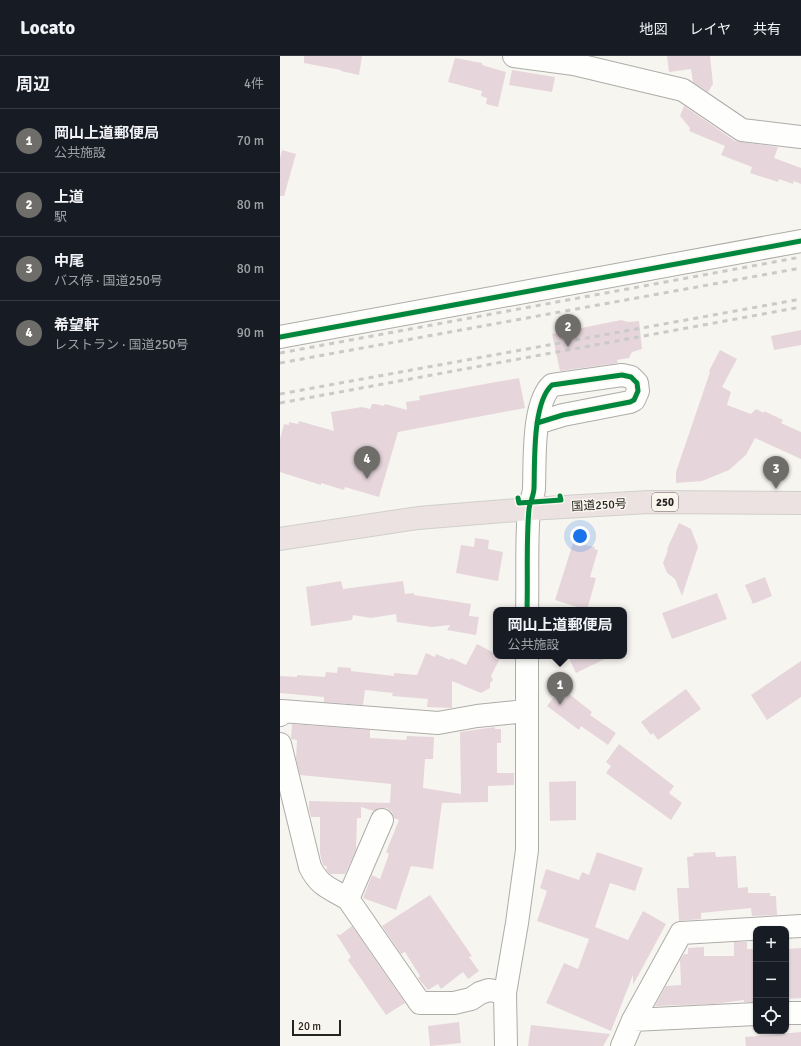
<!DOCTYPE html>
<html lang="ja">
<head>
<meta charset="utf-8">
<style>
  body { margin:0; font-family:Signika,"Noto Sans JP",sans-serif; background:#242831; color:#f1f3f6 }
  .controls { position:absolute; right:12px; bottom:12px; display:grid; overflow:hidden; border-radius:8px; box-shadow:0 1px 3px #0004 }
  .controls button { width:36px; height:36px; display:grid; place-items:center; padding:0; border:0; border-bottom:1px solid #363941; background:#171b24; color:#f1f3f6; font:20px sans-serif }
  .scale { position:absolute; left:12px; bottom:10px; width:49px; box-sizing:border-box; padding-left:4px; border:2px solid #262421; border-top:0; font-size:11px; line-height:14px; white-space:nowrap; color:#262421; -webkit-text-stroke:3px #faf6ed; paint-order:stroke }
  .you { position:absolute; left:300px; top:480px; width:14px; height:14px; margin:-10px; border:3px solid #fff; border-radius:50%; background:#1a73e8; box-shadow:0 0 0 6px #1a73e833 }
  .badge { display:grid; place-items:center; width:26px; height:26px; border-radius:50%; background:#6f6d69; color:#fff; font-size:13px; font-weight:700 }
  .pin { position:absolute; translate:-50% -33px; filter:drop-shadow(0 1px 2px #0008) }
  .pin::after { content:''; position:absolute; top:21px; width:14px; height:12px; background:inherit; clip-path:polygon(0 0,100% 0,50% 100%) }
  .popup { position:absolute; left:213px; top:551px; width:134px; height:52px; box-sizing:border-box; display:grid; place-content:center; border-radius:8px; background:#171b24; filter:drop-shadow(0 1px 3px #0005); font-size:13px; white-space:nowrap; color:#9ea1a6 }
  .popup b { font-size:15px; color:#f1f3f6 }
  .popup::after { content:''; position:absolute; left:50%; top:100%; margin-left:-8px; border:8px solid transparent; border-top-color:#171b24 }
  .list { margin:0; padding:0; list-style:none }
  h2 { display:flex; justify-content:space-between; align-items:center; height:52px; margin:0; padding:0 16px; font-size:17px }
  h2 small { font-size:13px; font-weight:400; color:#9ea1a6 }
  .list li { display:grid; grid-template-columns:26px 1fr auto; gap:12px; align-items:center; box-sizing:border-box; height:64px; padding:0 16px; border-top:1px solid #363941 }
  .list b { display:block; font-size:15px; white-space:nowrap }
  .list p { margin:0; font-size:13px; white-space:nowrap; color:#9ea1a6 }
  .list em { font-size:13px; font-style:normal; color:#9ea1a6 }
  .icon { flex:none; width:22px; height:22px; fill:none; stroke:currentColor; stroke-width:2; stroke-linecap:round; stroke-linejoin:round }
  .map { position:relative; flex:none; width:521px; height:990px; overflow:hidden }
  header { display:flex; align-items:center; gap:24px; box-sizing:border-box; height:56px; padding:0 20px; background:#171b24; border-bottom:1px solid #363941 }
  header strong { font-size:19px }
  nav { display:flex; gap:22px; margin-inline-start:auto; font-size:14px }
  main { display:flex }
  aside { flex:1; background:#171b24 }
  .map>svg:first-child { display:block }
  .building { fill:#e6d6dc }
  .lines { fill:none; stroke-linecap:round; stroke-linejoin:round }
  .minor-casing { stroke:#aeaca8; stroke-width:24 }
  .highway-casing { stroke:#d0cfcd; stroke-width:24 }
  .minor { stroke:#fefefd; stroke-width:22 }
  .highway { stroke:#ece2e1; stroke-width:22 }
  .rail { stroke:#cacac8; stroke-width:3; stroke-dasharray:5 5; stroke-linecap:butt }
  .cycleway-casing { stroke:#faf6ed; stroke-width:8 }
  .cycleway { stroke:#00873e; stroke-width:5 }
  .labels { text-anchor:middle; stroke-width:3; stroke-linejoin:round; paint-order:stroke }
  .shield { fill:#faf6ed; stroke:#66635e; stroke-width:1 }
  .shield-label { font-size:11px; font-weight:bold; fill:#262421 }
  .street-label { font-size:12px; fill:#262421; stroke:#faf6ed }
</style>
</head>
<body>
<header>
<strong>Locato</strong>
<nav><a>地図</a><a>レイヤ</a><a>共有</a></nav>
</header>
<main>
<aside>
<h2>周辺<small>4件</small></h2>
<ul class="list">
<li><span class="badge">1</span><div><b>岡山上道郵便局</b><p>公共施設</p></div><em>70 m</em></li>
<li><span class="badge">2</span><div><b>上道</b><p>駅</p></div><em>80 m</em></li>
<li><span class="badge">3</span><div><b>中尾</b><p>バス停 · 国道250号</p></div><em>80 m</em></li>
<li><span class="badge">4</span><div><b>希望軒</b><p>レストラン · 国道250号</p></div><em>90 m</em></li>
</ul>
</aside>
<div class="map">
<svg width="521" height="990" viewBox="0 0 521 990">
  <rect width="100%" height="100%" fill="#f7f5f0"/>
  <path class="building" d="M24,0h58l-3,19 -18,-4v-1l-37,-7z
    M387,0h43l3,28 -5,8 -15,-10 -2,-13 -22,3z
    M175,2l27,5v2l24,7 -8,35 -12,-3 1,-6 -6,-2 1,-5 -34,-9z
    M232,14l43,7 -3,15 -43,-7z
    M404,50l51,35 43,6 -4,11 27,10v16l-7,-3 -1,3 -14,-5 -1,3 -28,-9 2,-6 -31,-12 4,-9 -36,-15 1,-3 -10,-12z
    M2,94l14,4 -12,42h-4v-38z
    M341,264l7,2 11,-1 3,28 -10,3 -3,6 -12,2 1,3 -58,8 -8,-37z
    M521,274v15l-27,5 -3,-14z
    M440,294l17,9 -15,28 9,5 -4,13 24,9 5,-5 8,4v-2l19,9 -2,3 20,9v27l-46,-21 -9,17 -17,15 -27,11 -26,2v-11l34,-100 -1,-1z
    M239,322l6,30 -127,24 -19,65 -34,-10 -1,3 -23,-7v2l-41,-13v-33l4,-15 5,1v-3l9,2 1,-3 35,10 -3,-19 31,-5 8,2 2,-5h4l8,2 1,-2 22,6 -1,-8 14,-2 -1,-4z
    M399,467l12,6 7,18 -16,49 -7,-17 -8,-6 -4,-10 5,-13 -1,-1z
    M195,482l14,2 -1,9 15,3 -5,29 -42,-8 5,-28 13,2z
    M293,487l22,4 -1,2 4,1 -8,27 6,1 -9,32 -32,-10z
    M485,521l7,19 -19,8 -8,-19z
    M61,525l2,8 60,-8 2,13 9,-1v2l57,9 -2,12 10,1 -3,18 -29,-5 3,-5 -18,2 -35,-5 -1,-8 -25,4 -18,-3 -1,5 -41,6 -5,-39z
    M437,537l10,26 -55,20 -10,-26z
    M197,588l19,10v2h5l-10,20 2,4 -3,3v5l-9,5 -29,-12v27l-25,-1 1,-8 -36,-3 1,-3 -28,-3 -2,15 -39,-3v-5l-44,-4v-17l17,1v-2l28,2 1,-5 11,1 1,-6 13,1v3l43,5v-3l23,2 9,-22 9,4 1,-3 14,6 1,-2 15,7z
    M288,600h43l-35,17z
    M521,605v36l-34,23 -16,-25z
    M406,633l15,20 -43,31 -5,-7 -2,2 -10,-13z
    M279,634h5l28,22 -2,3 26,18 -8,12 -27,-19 -2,4 -32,-24z
    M12,668l78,6v8l36,2 1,-4 27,1 -1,22h-8l-2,29 38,6 -1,-62 35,-5v2h6v14h-4v30h17v12l-26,1v16l-46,1 -9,66 -22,-3 -15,44 -33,-12 9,-23 8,4 9,-25 -3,-2 13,-32 -5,-2 -2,-6 -5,-4h-7l-6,3 -13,-4v11h-4l-1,32 -11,24h-15l-4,-4 1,-4h-3l-2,-4 -2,-9v-36h-9l-2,-8v-8l81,2 1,-19 -91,-9 -4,-16 1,-19 -6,-1z
    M339,688l55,42 -5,7 13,10 -11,17 -65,-47 5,-7 -5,-4z
    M296,725v39l-26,1 -1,-39z
    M317,796l46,16 -8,23 -25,-8 -15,44 33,13 15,-29 23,13 -33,61v-10l-22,56 -65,-28 18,-40 14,6 11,-30 -52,-18 10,-30 -7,-3 6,-19 33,11 3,-8 7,3z
    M435,796l1,5 20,-1 2,32 10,-1v6h22v3h6l1,19 -25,1 -1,-8 -50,5v6l-22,2 -2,-33h12l-2,-31 7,-1 -1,-3z
    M150,839l42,61 -3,1 10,14 -11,8 -5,-7 -22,17 -3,-5 -10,6 -10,-12 2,-2 -15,-24 -4,2 -19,-28z
    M72,870l53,77 -19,12 -38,-55 3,-3 -15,-23 4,1z
    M454,886h13v7h9v53h-12v-2l-30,4 -59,2 11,-20 15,-1 -1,-25 4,-6h4v-6l16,-1v9h30z
    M521,892v50l-15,1v-50z
    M179,966l2,21 -31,3 -2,-20z
    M251,969l79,9 -7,12h-75z
    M521,976v14h-55l-1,-9z"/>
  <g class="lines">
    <defs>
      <path id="minor" d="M234,0l60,8 109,26 59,40 59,7
        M0,281l521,-96
        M247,554c1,-33 -1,-68 2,-101 1,-7 5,-14 5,-21 1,-25 -2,-85 18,-103l70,-10 9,2 6,6 1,8 -4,9 -4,2 -67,13 -26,8
        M0,659l2,-4 156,12 39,-7 49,-5
        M0,688l30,123c10,20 20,21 38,32l72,104h34l17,-4 9,-6 9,-3 16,3
        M68,843l34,-79
        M506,957h15
        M353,964l123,-6
        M226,990l-1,-53 12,-70 10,-73v-194
        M342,990l11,-26 48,-87 120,-7"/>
      <path id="highway" d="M0,483l138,-21 111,-9 120,-7 152,1"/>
    </defs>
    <use href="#minor" class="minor-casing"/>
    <use href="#highway" class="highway-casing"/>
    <use href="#minor" class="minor"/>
    <use href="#highway" class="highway"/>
    <path class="rail" d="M0,297l521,-96
      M0,307l521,-95
      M0,338l521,-95
      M0,347l521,-96"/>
    <defs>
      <path id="cycleway" d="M0,281l521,-96
        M238,442l1,5 42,-3 -1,-4
        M247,554c1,-33 -1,-68 2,-101 1,-7 5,-14 5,-21 1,-25 -2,-85 18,-103l70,-10 9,2 6,6 1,8 -4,9 -4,2 -67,13 -26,8"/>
    </defs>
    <use href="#cycleway" class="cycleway-casing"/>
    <use href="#cycleway" class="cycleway"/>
  </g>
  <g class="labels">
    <rect class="shield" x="372" y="437" width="26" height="18" rx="3"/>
    <g class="shield-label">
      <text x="385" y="450">250</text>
    </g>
    <g class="street-label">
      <text transform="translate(319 449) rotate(-3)" y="4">国道250号</text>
    </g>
  </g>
</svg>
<div class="controls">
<button>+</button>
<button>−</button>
<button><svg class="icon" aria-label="locate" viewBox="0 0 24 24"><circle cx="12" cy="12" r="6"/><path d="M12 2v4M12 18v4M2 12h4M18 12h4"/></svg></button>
</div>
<div class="scale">20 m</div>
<div class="you"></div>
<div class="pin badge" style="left:280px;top:649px">1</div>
<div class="popup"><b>岡山上道郵便局</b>公共施設</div>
<div class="pin badge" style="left:288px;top:291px">2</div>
<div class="pin badge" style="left:496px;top:433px">3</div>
<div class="pin badge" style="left:87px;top:423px">4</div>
</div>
</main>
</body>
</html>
